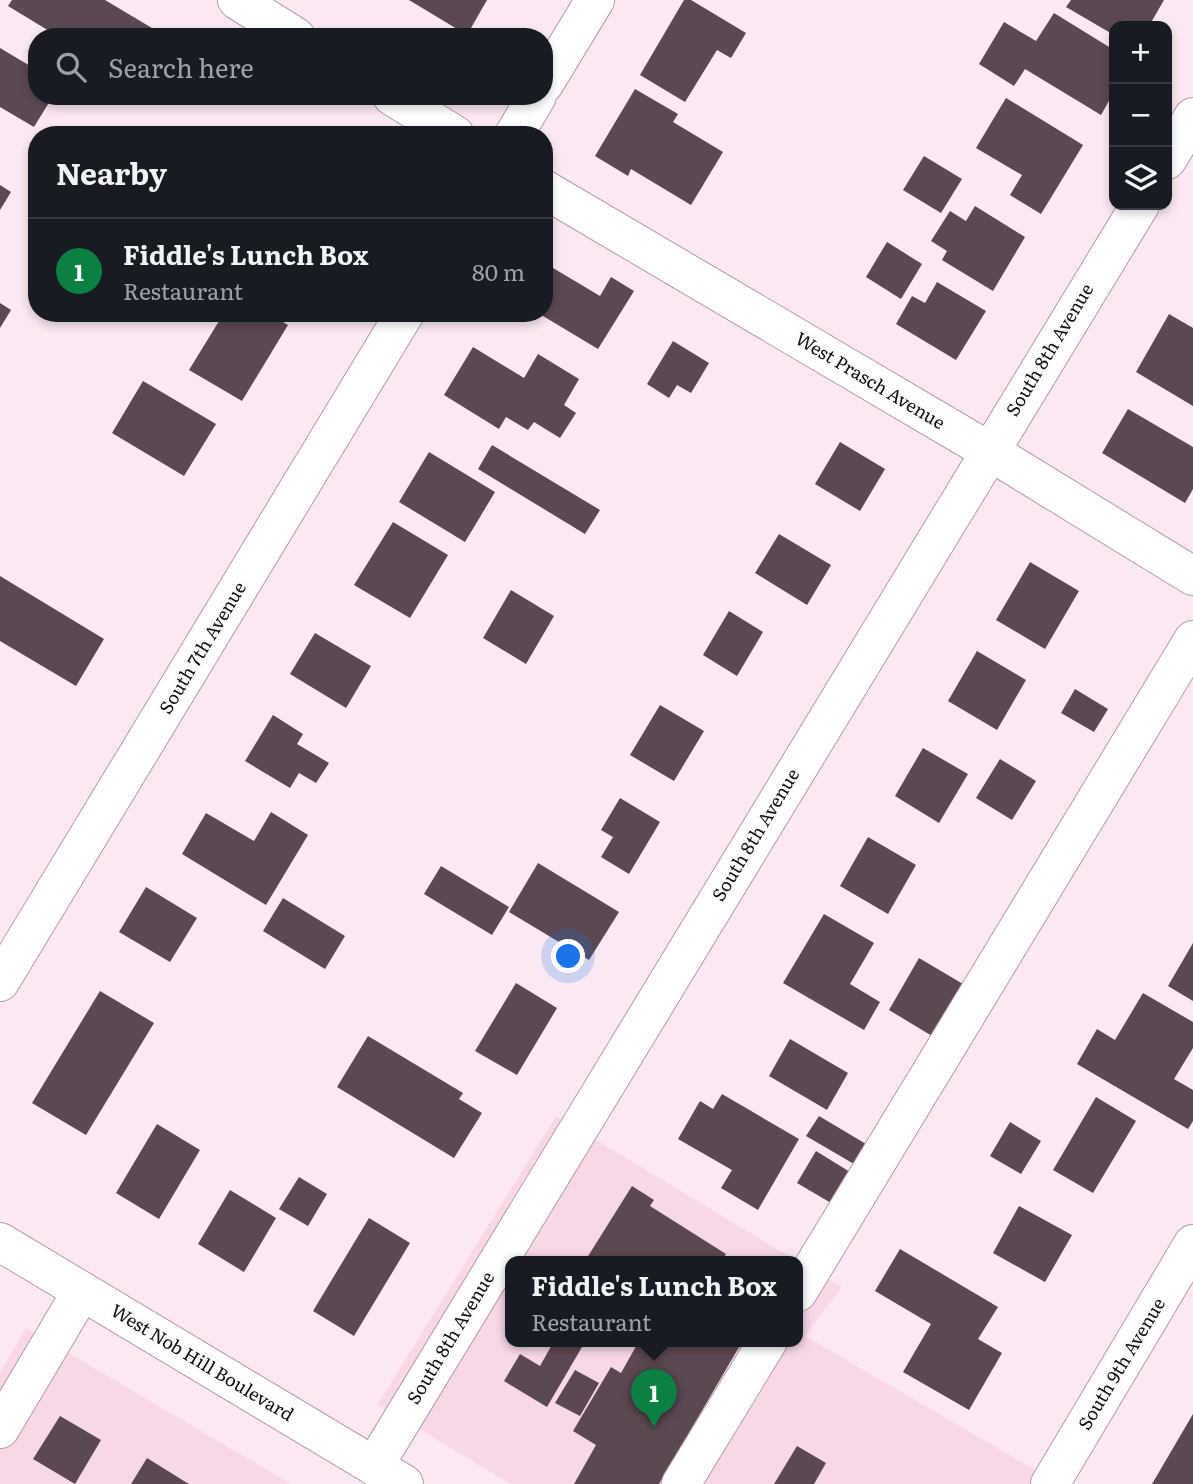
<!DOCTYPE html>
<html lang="en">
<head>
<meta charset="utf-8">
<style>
  body { margin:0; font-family:Literata,serif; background:#20242c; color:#f1f3f6 }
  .controls { position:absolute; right:21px; top:21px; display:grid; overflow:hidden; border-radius:14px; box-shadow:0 4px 10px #0003 }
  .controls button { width:63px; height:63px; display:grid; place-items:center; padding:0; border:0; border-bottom:2px solid #363941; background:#171b24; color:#f1f3f6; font:35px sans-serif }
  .you { position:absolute; left:569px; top:957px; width:24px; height:24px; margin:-18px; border:5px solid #fff; border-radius:50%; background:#1a73e8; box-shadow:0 0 0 10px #1a73e833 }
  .badge { display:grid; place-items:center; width:46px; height:46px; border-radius:50%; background:#0b8043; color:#fff; font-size:23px; font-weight:700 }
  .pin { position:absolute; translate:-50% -58px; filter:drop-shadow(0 2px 4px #0008) }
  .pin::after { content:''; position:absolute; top:37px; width:24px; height:21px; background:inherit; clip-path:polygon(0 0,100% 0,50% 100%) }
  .popup { position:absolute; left:505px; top:1256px; width:298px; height:91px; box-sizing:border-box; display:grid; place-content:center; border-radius:14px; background:#171b24; filter:drop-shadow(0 2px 5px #0005); font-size:23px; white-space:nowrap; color:#9ea1a6 }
  .popup b { font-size:26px; color:#f1f3f6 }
  .popup::after { content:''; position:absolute; left:50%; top:100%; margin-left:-14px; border:14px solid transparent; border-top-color:#171b24 }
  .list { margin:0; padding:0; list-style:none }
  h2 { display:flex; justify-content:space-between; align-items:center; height:91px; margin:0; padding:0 28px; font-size:30px }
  h2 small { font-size:23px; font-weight:400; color:#9ea1a6 }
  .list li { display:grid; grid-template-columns:46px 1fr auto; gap:21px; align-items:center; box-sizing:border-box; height:105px; padding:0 28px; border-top:2px solid #363941 }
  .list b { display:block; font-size:26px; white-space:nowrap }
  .list p { margin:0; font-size:23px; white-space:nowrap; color:#9ea1a6 }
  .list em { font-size:23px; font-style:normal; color:#9ea1a6 }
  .icon { flex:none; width:38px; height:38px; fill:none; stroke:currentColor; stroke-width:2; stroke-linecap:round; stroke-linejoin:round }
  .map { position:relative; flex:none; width:1193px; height:1484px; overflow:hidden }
  .search { position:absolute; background:#171b24; box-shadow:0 4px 10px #0003; left:28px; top:28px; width:525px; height:77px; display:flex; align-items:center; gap:18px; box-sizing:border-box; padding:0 24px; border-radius:28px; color:#9ea1a6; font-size:26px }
  .panel { position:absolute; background:#171b24; box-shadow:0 4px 10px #0003; left:28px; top:126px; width:525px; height:196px; border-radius:28px }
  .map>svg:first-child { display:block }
  .built { fill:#f8d7e8 }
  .building { fill:#5c4852 }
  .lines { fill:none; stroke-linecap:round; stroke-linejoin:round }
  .minor-casing { stroke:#b49ca8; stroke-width:40 }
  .major-casing { stroke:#b49ca8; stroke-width:40 }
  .minor { stroke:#fff; stroke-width:38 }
  .major { stroke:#fff; stroke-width:38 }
  .labels { text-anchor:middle; stroke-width:7; stroke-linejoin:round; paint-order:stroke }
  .street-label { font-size:18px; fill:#160d12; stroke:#fcfcfc }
</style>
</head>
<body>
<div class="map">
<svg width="1193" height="1484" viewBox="0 0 1193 1484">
  <rect width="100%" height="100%" fill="#fce8f2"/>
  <path class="built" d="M556,1116l241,145h-287v80h288v-80l44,26 -37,49 254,148h-548l-133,-80z
    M26,1328l265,156h-291v-111z"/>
  <path class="building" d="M12,0h93l52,31 -4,6h-94l-51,-31z
    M409,0h78l-20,35z
    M684,0h7l55,33 -15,25 -14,-8 -32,52 -45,-27z
    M1071,0h93l-15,26h-35v9l-48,-28z
    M1054,13l60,37v42l-13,23 -76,-46 -11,17 -35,-22 25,-42 32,19z
    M0,48l37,22v26h16l-19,31 -34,-20z
    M635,89l43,25 -5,8 50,30 -32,53 -60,-36 -3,7 -33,-20z
    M1006,98l77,47 -42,69 -31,-19 12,-20 -46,-27z
    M924,156l38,23 -21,34 -38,-23z
    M0,185l11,7 -11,18z
    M975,206l50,31 -32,54 -51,-31 5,-9 -16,-10 19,-30 16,10z
    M887,242l35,22 -21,35 -35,-22z
    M548,265l52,31 11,-19 23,14 -36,58 -60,-36h6v-41z
    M937,282l49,29 -30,49 -60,-36 16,-28 13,7z
    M0,303l11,7 -11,18z
    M224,313h44l20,12 -46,76 -53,-31z
    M1169,314l24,14v78l-57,-34z
    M673,341l36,22 -18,30 -14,-8 -8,13 -22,-14z
    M473,347l51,31 14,-24 41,25 -15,26 12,8 -16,25 -26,-16 -6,8 -22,-13 -7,12 -55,-34z
    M143,381l73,43 -32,52 -72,-43z
    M1128,409l65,38v42l-8,14 -83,-50z
    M840,442l45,27 -25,42 -45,-27z
    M492,445l108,65 -15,24 -107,-65z
    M429,452l66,40 -30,50 -66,-40z
    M393,522l55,33 -38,63 -56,-33z
    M779,534l52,31 -24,40 -52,-32z
    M1030,562l49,29 -34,58 -49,-29z
    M0,576l104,63 -28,47 -76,-45z
    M511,590l43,26 -28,48 -43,-26z
    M729,611l34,21 -26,44 -34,-21z
    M315,633l56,33 -25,42 -56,-34z
    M977,651l49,29 -29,50 -49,-29z
    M1075,689l33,20 -14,23 -33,-19z
    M660,705l44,26 -30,50 -44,-26z
    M273,715l30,19 -6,10 32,19 -13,20 -17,-10 -9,15 -45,-27z
    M923,748l45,26 -29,49 -44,-27z
    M1000,759l36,22 -24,39 -36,-22z
    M620,798l40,24 -31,52 -28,-17 12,-20 -12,-7z
    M271,812l37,23 -42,70 -84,-51 24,-41 48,28z
    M868,837l48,28 -28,49 -48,-28z
    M538,863l81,49 -30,48 -80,-48z
    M441,866l68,41 -17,28 -68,-41z
    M146,887l51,31 -27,44 -51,-30z
    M283,898l62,38 -20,33 -62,-38z
    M824,914l50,29 -24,41 30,18 -16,28 -81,-47z
    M1193,943v58l-25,-15z
    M919,958l44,26 -31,52 -43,-26z
    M516,983l41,25 -40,67 -42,-24z
    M100,991l54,32 -68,112 -54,-32z
    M1143,993l50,29v26l-19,31 19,11v31l-5,8 -111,-65 20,-35 18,11z
    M368,1036l95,57 -4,6 23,14 -28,45 -117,-71z
    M790,1039l58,34 -21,37 -58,-34z
    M722,1094l77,45 -41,71 -37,-22 11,-18 -54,-31 22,-38 13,8z
    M1096,1097l40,24 -43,72 -40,-23z
    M819,1116l47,28 -12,20 -48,-28z
    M1010,1122l31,19 -20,33 -31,-18z
    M157,1124l43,26 -41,69 -43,-26z
    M816,1151l34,21 -19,31 -34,-20z
    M299,1177l28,17 -19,32 -29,-17z
    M632,1186l22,14 -4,6 76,48 -4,7h-137z
    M230,1190l46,28 -32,54 -46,-28z
    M1019,1206l53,29 -27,47 -52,-29z
    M369,1218l41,25 -56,93 -41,-25z
    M900,1249l98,58 -20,32 24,14 -33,57 -66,-38 28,-48 -56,-33z
    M554,1341h19l9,6 -35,60 -43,-26 16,-27 20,12z
    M639,1341l103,1 -83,142h-85l22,-39 -23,-14 38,-64 10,6z
    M575,1370l24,13 -19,33 -25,-13z
    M1193,1414v70h-41z
    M60,1416l41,24 -26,44 -42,-25z
    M797,1446l29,17 -12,21h-40z
    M147,1458l37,23 5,3h-58z"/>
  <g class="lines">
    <defs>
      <path id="minor" d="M237,0l59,37
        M544,84l51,-84
        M392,96l63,39
        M514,135l23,-39
        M1167,160l26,-43
        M544,189l445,262 204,125
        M0,982l405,-669
        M798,1292l395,-652
        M0,1429l82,-138
        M374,1466l766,-1261
        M681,1484l87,-143
        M1050,1484l143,-240"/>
      <path id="major" d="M0,1242l404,242"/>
    </defs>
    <use href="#minor" class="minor-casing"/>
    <use href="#major" class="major-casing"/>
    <use href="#minor" class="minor"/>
    <use href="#major" class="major"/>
  </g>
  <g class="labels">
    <g class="street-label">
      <text transform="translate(1050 350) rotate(-59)" y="6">South 8th Avenue</text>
      <text transform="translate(870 381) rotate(31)" y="6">West Prasch Avenue</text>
      <text transform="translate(203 648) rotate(-59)" y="6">South 7th Avenue</text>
      <text transform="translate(756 835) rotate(-59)" y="6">South 8th Avenue</text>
      <text transform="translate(451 1338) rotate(-59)" y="6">South 8th Avenue</text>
      <text transform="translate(202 1363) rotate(31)" y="6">West Nob Hill Boulevard</text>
      <text transform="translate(1122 1364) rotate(-59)" y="6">South 9th Avenue</text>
    </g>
  </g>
</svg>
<div class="controls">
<button>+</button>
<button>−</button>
<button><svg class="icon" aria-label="layers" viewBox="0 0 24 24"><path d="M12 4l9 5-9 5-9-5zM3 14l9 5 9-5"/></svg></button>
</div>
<div class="you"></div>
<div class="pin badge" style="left:654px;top:1427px">1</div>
<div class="popup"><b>Fiddle's Lunch Box</b>Restaurant</div>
<div class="search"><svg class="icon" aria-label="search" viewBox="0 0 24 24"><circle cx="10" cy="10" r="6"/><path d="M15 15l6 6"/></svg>Search here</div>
<section class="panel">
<h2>Nearby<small></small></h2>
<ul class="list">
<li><span class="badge">1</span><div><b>Fiddle's Lunch Box</b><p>Restaurant</p></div><em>80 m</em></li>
</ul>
</section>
</div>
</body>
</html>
